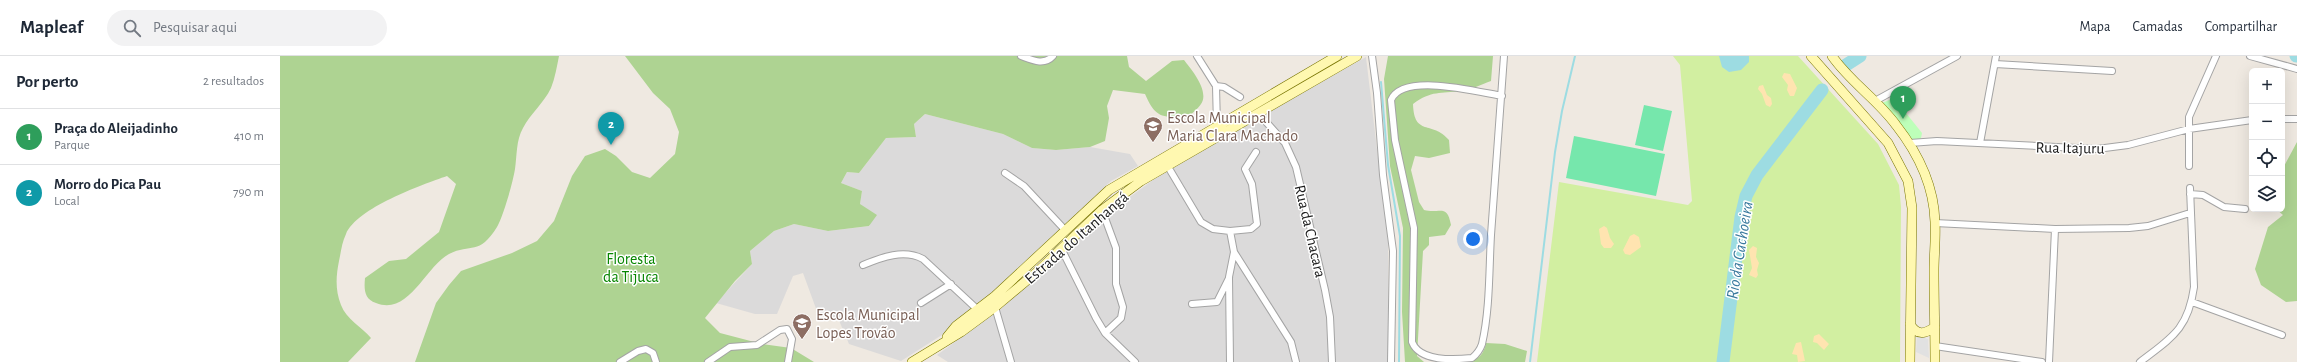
<!DOCTYPE html>
<html lang="pt">
<head>
<meta charset="utf-8">
<style>
  body { margin:0; font-family:"Alegreya Sans",sans-serif; background:#f2f2f3; color:#1f2937 }
  .controls { position:absolute; right:12px; top:12px; display:grid; overflow:hidden; border-radius:6px; box-shadow:0 4px 16px #0002 }
  .controls button { width:36px; height:36px; display:grid; place-items:center; padding:0; border:0; border-bottom:1px solid #e0e1e3; background:#fff; color:#1f2937; font:20px sans-serif }
  .you { position:absolute; left:1193px; top:183px; width:14px; height:14px; margin:-10px; border:3px solid #fff; border-radius:50%; background:#1a73e8; box-shadow:0 0 0 6px #1a73e833 }
  .badge { display:grid; place-items:center; width:26px; height:26px; border-radius:50%; background:#ca001b; color:#fff; font-size:13px; font-weight:700 }
  .pin { position:absolute; translate:-50% -33px; filter:drop-shadow(0 1px 2px #0008) }
  .pin::after { content:''; position:absolute; top:21px; width:14px; height:12px; background:inherit; clip-path:polygon(0 0,100% 0,50% 100%) }
  .list { margin:0; padding:0; list-style:none }
  h2 { display:flex; justify-content:space-between; align-items:center; height:52px; margin:0; padding:0 16px; font-size:17px }
  h2 small { font-size:13px; font-weight:400; color:#747a83 }
  .list li { display:grid; grid-template-columns:26px 1fr auto; gap:12px; align-items:center; box-sizing:border-box; height:56px; padding:0 16px; border-top:1px solid #e0e1e3 }
  .list b { display:block; font-size:15px; white-space:nowrap }
  .list p { margin:0; font-size:13px; white-space:nowrap; color:#747a83 }
  .list em { font-size:13px; font-style:normal; color:#747a83 }
  .icon { flex:none; width:22px; height:22px; fill:none; stroke:currentColor; stroke-width:2; stroke-linecap:round; stroke-linejoin:round }
  .map { position:relative; flex:none; width:2017px; height:306px; overflow:hidden }
  header { display:flex; align-items:center; gap:24px; box-sizing:border-box; height:56px; padding:0 20px; background:#fff; border-bottom:1px solid #e0e1e3 }
  header strong { font-size:19px }
  nav { display:flex; gap:22px; margin-inline-start:auto; font-size:14px }
  .search { width:280px; height:36px; background:#f2f2f3; display:flex; align-items:center; gap:10px; box-sizing:border-box; padding:0 14px; border-radius:22px; color:#747a83; font-size:15px }
  main { display:flex }
  aside { flex:1; background:#fff }
  .map>svg:first-child { display:block }
  .residential { fill:#dbdada }
  .grass { fill:#d2efa1 }
  .forest { fill:#aed392 }
  .sand { fill:#ffe4b0 }
  .park { fill:#bdffb9 }
  .pitch { fill:#76e7ac }
  .parking { fill:#e1e1e1 }
  .water { fill:#9ddce2 }
  .lines { fill:none; stroke-linecap:round; stroke-linejoin:round }
  .stream { stroke:#9ddce2; stroke-width:2 }
  .river { stroke:#9ddce2; stroke-width:13 }
  .street-casing { stroke:#a4a4a4; stroke-width:8 }
  .secondary-casing { stroke:#787400; stroke-width:10 }
  .street { stroke:#fff; stroke-width:6 }
  .secondary { stroke:#fff8b0; stroke-width:9 }
  .labels { text-anchor:middle; stroke-width:3; stroke-linejoin:round; paint-order:stroke }
  .education-label { font-size:16px; fill:#785e54; stroke:#fff; text-anchor:start }
  .street-label { font-size:16px; fill:#1d1d1d; stroke:#fff }
  .park-label { font-size:16px; fill:#078600; stroke:#fff }
  .water-label { font-size:17px; font-style:italic; fill:#39799d; stroke:#fff }
</style>
</head>
<body>
<header>
<strong>Mapleaf</strong>
<div class="search"><svg class="icon" aria-label="search" viewBox="0 0 24 24"><circle cx="10" cy="10" r="6"/><path d="M15 15l6 6"/></svg>Pesquisar aqui</div>
<nav><a>Mapa</a><a>Camadas</a><a>Compartilhar</a></nav>
</header>
<main>
<aside>
<h2>Por perto<small>2 resultados</small></h2>
<ul class="list">
<li><span class="badge" style="background:#2e9e5b">1</span><div><b>Praça do Aleijadinho</b><p>Parque</p></div><em>410 m</em></li>
<li><span class="badge" style="background:#0f9aa8">2</span><div><b>Morro do Pica Pau</b><p>Local</p></div><em>790 m</em></li>
</ul>
</aside>
<div class="map">
<svg width="2017" height="306" viewBox="0 0 2017 306">
  <rect width="100%" height="100%" fill="#efe9e1"/>
  <path class="residential" d="M1086,1l22,185 1,120h-441l-11,-7 65,-47 87,-81 64,-47 94,-56z
    M645,58l78,20 29,14 24,2 34,-3 40,7 8,12 -27,15 -107,101 -59,51 -44,28 -52,-17 -11,-26 -20,-4 -15,-41 -10,3 -16,38h-22l-39,-11 36,-39 -2,-13 24,-20 20,-7 34,7 42,-5 -10,-22 2,-13 -21,-8 6,-11 12,1 27,-35 30,-1 -2,-13z"/>
  <path class="grass" d="M1393,0h125l80,88 21,41 2,22 -1,155h-363l22,-180 129,23 4,-4 -12,-136z"/>
  <path class="forest" d="M0,0h279c-2,10 -4,22 -8,32 -7,15 -21,26 -28,40 -7,12 -6,28 -8,41 -2,13 -12,48 -18,58 -18,29 -26,16 -48,27 -24,13 -40,62 -73,49 -12,-4 -12,-14 -11,-25l24,-17 17,-2 33,-27 17,-48 -9,-8c-26,9 -90,32 -101,58 -4,8 -5,18 -7,27 -3,15 -4,29 2,44 5,14 21,22 30,33l-23,24h-68z
    M345,0h502l2,11 17,14 26,-20 12,-1c7,9 26,31 17,44 -3,5 -9,9 -13,13 -26,0 -32,2 -43,-23l-32,-4 -6,16 2,12 -4,23 -15,6 -34,3 -24,-2 -29,-14 -78,-20 -11,10 2,13 -30,1 -27,35 -12,-1 -6,11 21,8 -2,13 17,11 -8,11 -41,5 -34,-7 -20,7 -24,20 2,13 -17,17 -30,37 15,15 42,11 29,4 23,14h-399l21,-59 13,-18 12,-14 51,-18 25,-12 17,-20 18,-45 13,-20 20,-7 11,7 16,16 18,6 25,-24 4,-22 -9,-23 -17,-16z
    M1108,0h105l-2,25c-9,3 -20,9 -30,10 -21,3 -29,-1 -48,13 1,33 19,16 36,36l1,13 -21,5 -14,-2 -4,14 8,32 5,8c16,4 23,-7 27,15l-6,10 -16,2v8l-6,6 -6,105 7,6h-19l-3,-50 1,-84 -13,-62 -6,-87z
    M2017,86v159l-11,1 -25,-17 -6,-16 13,-42 15,-12 -7,-6h6v-39z
    M1206,287l19,1 22,7 -2,11h-61c13,-2 19,-5 22,-19z"/>
  <path class="sand" d="M1504,17l6,1 7,14 -3,8h-4l-3,-6 1,-5 -6,-8z
    M1483,29l4,10 4,3 1,6 -2,3 -4,-2 -4,-11 -4,-5 1,-3z
    M1324,170l3,2 3,10 4,6 -3,4h-7l-3,-4 -2,-15z
    M1354,178l5,3 2,10 -11,8 -5,-1 -2,-4 7,-14z
    M1473,190l4,2 -1,9 3,6 -2,7 1,5 -2,3 -7,-3 3,-7 -3,-18z
    M1539,278l10,10 -5,6 -7,-7 -4,-1 1,-6z
    M1521,286l4,19 -7,1 -1,-7 -5,-1 4,-11z"/>
  <path class="park" d="M1614,42l28,35 -1,5 -3,3 -8,-1 -28,-37z"/>
  <path class="pitch" d="M1364,49l28,6 -9,40 -28,-6z
    M1294,80l91,18 -9,42 -90,-18z"/>
  <path class="parking" d="M1637,279l11,4 1,19 -13,-6z"/>
  <path class="water" d="M1439,0h30v6l-8,8 -12,2 -7,-5z"/>
  <g class="lines">
    <path class="stream" d="M1101,26l7,83 12,71 -1,126
      M1250,306l25,-210 7,-41 13,-55"/>
    <path class="river" d="M2016,0h1
      M1566,9l14,-9
      M1443,306l18,-145 5,-21 11,-21 65,-85"/>
    <defs>
      <path id="street" d="M741,0c11,4 23,10 32,0
        M917,0l19,30 8,1 16,10
        M1092,0l5,37 6,82 10,76 -2,111
        M1970,0l47,13
        M1715,8l117,7
        M936,30l1,40
        M1222,40c-24,-4 -99,-24 -111,4l4,40 19,88 -2,114c8,20 41,18 60,16 5,-4 8,-8 10,-14 8,-35 7,-74 9,-109 4,-60 9,-119 13,-179
        M1595,45l82,-45
        M978,57l27,30 11,24 29,123 5,27 2,45
        M2002,63h15
        M1630,87l27,-2 160,8 31,-4 61,-16 63,-9
        M1700,87l16,-87
        M887,109l34,57 12,7 17,2 4,21 57,90 5,20
        M1909,110v-49l27,-61
        M725,117l19,13 42,45
        M1910,138l13,1 21,12 21,2
        M822,154l14,38v36l7,23 -2,11 -16,15
        M1655,167l120,6 74,-1 19,-2 42,-13
        M950,175l21,-2 6,-5 -5,-40 -7,-15 11,-17
        M781,192l35,70 9,15 30,29
        M583,209c19,-8 41,-16 60,-6l55,51
        M1912,246l90,33
        M641,247l30,-19
        M912,248l25,-2 12,-24
        M715,251l16,55
        M1655,290l107,16
        M340,306l18,-11 8,-2 7,4 3,9
        M428,306l22,-15 27,-2 23,-15 7,-1 5,10 -4,23
        M950,306l-1,-85 5,-25
        M1769,306l6,-133
        M1860,306c31,-24 48,-32 54,-75l-4,-99"/>
      <path id="secondary" d="M1531,0l77,87 20,38 4,27 -2,154
        M1552,0c18,26 45,43 64,69 22,28 38,61 39,97 1,16 -1,32 -1,49 0,30 1,61 1,91
        M1630,268c7,12 15,10 25,3
        M667,281l9,-11 39,-30 114,-106 228,-134
        M632,306l49,-30 34,-25 43,-36 64,-61 39,-29 216,-125"/>
    </defs>
    <use href="#street" class="street-casing"/>
    <use href="#secondary" class="secondary-casing"/>
    <use href="#street" class="street"/>
    <use href="#secondary" class="secondary"/>
  </g>
  <defs>
    <symbol id="school-pin" viewBox="-11 -11 22 30"><path d="M0 17L-7.5 6A9.5 9.5 0 1 1 7.5 6Z" fill="#8d6e63" stroke="#fff"/><path d="M0-5L7-2L0 1L-7-2ZM-4 1L0 2.5L4 1V4Q0 6-4 4Z" fill="#fff"/></symbol>
  </defs>
  <g fill-rule="evenodd">
    <use href="#school-pin" x="862" y="59" width="22" height="30"/>
    <use href="#school-pin" x="511" y="256" width="22" height="30"/>
  </g>
  <g class="labels">
    <g class="education-label">
      <text x="887" y="67">Escola Municipal<tspan x="887" dy="18">Maria Clara Machado</tspan></text>
      <text x="536" y="264">Escola Municipal<tspan x="536" dy="18">Lopes Trovão</tspan></text>
    </g>
    <g class="street-label">
      <text transform="translate(1790 91) rotate(1)" y="6">Rua Itajuru</text>
      <text transform="translate(1031 175) rotate(77)" y="6">Rua da Chacara</text>
      <text transform="translate(796 181) rotate(-41)" y="6">Estrada do Itanhangá</text>
    </g>
    <g class="park-label">
      <text x="351" y="208">Floresta<tspan x="351" dy="18">da Tijuca</tspan></text>
    </g>
    <g class="water-label">
      <text transform="translate(1459 194) rotate(-81)" y="6">Rio da Cachoeira</text>
    </g>
  </g>
</svg>
<div class="controls">
<button>+</button>
<button>−</button>
<button><svg class="icon" aria-label="locate" viewBox="0 0 24 24"><circle cx="12" cy="12" r="6"/><path d="M12 2v4M12 18v4M2 12h4M18 12h4"/></svg></button>
<button><svg class="icon" aria-label="layers" viewBox="0 0 24 24"><path d="M12 4l9 5-9 5-9-5zM3 14l9 5 9-5"/></svg></button>
</div>
<div class="you"></div>
<div class="pin badge" style="left:1623px;top:63px;background:#2e9e5b">1</div>
<div class="pin badge" style="left:331px;top:89px;background:#0f9aa8">2</div>
</div>
</main>
</body>
</html>
